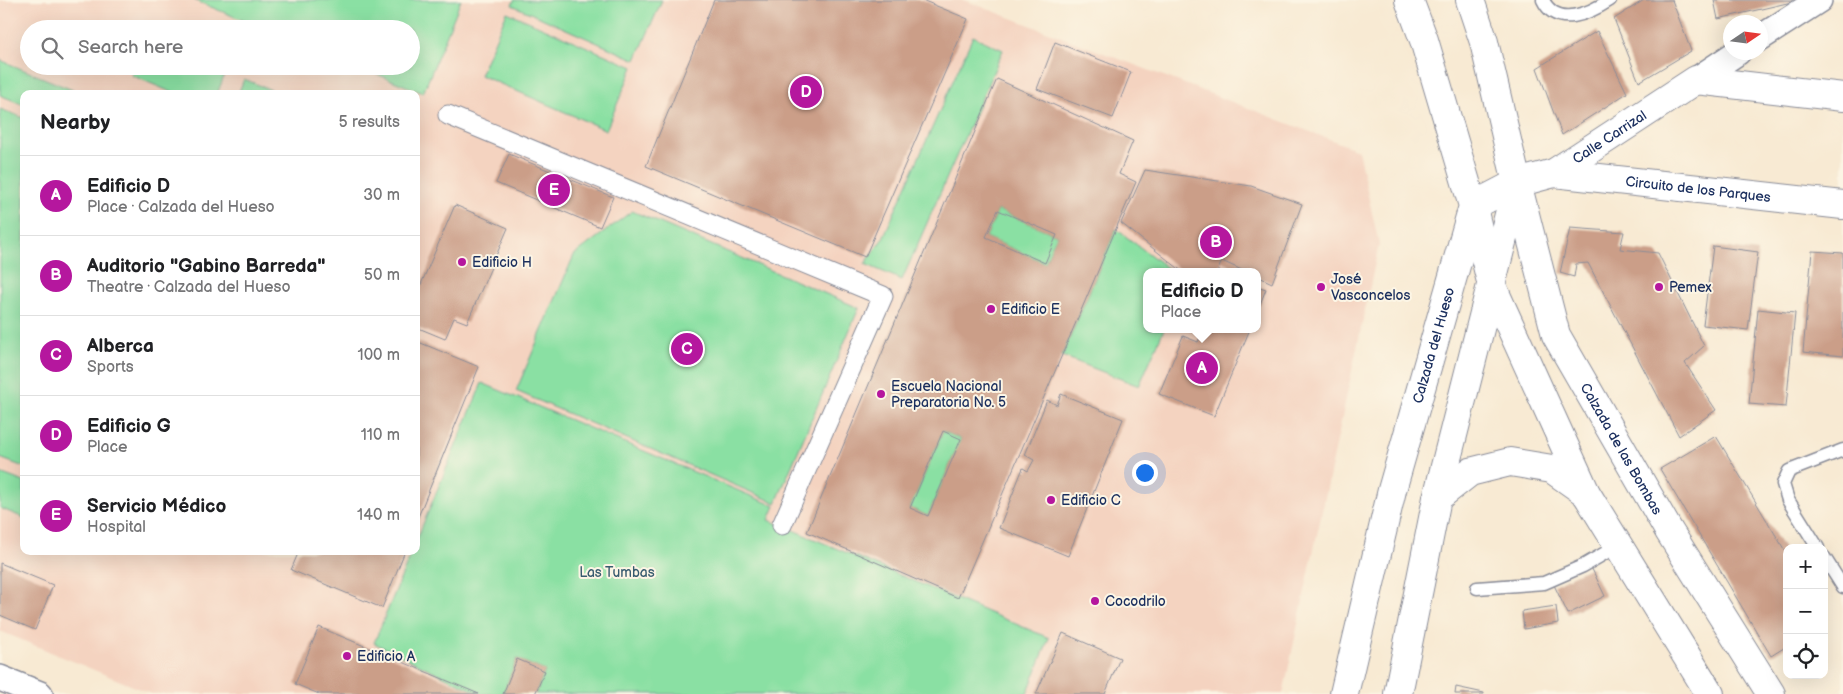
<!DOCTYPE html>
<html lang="en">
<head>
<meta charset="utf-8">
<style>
  body { margin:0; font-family:"Balsamiq Sans",sans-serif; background:#f6f6f6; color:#202124 }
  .controls { position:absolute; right:15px; bottom:15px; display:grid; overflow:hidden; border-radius:10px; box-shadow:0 5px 20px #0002 }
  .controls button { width:45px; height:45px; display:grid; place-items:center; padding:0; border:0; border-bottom:1px solid #e0e0e0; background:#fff; color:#202124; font:25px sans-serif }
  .compass { position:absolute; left:1723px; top:15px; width:45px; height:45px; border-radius:50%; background:#fff; box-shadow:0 5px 20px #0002; rotate:77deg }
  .you { position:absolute; left:1144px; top:472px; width:18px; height:18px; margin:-12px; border:4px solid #fff; border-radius:50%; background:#1a73e8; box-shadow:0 0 0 8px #1a73e833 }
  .badge { display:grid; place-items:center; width:32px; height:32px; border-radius:50%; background:#b5179e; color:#fff; font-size:16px; font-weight:700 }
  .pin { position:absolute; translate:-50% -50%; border:2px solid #fff; box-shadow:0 1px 5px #0006 }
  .popup { position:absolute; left:1143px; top:268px; width:118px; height:65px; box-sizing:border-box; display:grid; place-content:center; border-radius:10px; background:#fff; filter:drop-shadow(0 1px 4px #0005); font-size:16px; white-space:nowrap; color:#757577 }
  .popup b { font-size:19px; color:#202124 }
  .popup::after { content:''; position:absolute; left:50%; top:100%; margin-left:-10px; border:10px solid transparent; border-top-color:#fff }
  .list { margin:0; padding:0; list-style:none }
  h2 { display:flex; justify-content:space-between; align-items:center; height:65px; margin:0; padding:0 20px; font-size:21px }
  h2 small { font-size:16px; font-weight:400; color:#757577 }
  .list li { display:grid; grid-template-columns:32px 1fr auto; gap:15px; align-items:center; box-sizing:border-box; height:80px; padding:0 20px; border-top:1px solid #e0e0e0 }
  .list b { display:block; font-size:19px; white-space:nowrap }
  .list p { margin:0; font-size:16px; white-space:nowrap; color:#757577 }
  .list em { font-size:16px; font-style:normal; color:#757577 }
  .icon { flex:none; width:28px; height:28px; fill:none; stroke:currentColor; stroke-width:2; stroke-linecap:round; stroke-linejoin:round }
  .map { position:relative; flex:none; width:1843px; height:694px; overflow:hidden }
  .search { position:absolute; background:#fff; box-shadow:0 5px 20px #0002; left:20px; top:20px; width:400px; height:55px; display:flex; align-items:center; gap:12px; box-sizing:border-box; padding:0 18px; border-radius:28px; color:#757577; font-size:19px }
  .panel { position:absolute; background:#fff; box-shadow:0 5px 20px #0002; left:20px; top:90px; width:400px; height:465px; border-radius:10px }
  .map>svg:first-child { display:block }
  .built { fill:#f4d3c0; fill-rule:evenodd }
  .green { fill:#8ae0a3; stroke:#528880 }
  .building { fill:#cb9e88; fill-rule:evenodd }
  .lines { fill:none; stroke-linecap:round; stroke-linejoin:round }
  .service-casing { stroke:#8a8c98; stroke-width:15 }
  .pedestrian-casing { stroke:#8a8c98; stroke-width:21 }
  .minor-casing { stroke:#8a8c98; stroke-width:28 }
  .tertiary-casing { stroke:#8a8c98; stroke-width:30 }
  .secondary-casing { stroke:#8a8c98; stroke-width:30 }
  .service { stroke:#fff; stroke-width:12 }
  .pedestrian { stroke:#fff; stroke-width:19 }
  .minor { stroke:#fff; stroke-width:25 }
  .tertiary { stroke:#fff; stroke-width:28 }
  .secondary { stroke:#fff; stroke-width:28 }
  .poi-dot { fill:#b5179e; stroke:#fcf5e5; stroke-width:2 }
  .labels { text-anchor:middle; stroke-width:4; stroke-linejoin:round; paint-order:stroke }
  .street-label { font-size:14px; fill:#1b2f5e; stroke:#fcf5e5 }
  .poi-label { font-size:14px; fill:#1b2f5e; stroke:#fcf5e5; text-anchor:start }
  .park-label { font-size:14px; fill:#375b6f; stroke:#fcf5e5 }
</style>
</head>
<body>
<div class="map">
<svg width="1843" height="694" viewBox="0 0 1843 694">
  <rect width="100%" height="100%" fill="#fcf5e5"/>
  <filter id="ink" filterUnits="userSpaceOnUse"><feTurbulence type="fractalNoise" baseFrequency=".02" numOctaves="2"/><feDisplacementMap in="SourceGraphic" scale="10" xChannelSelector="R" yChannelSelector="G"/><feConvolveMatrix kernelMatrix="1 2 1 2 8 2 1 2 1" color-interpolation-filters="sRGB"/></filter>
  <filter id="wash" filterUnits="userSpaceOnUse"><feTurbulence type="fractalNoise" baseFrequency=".0096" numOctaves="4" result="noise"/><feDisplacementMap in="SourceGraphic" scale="20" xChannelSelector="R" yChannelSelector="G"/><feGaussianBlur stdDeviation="1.12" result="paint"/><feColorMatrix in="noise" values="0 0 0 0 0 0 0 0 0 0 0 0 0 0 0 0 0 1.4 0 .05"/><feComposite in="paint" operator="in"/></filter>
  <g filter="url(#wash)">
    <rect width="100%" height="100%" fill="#f8ead3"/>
    <path class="built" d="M0,0h964l394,150 21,94 -96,450h-1131l-152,-63zM29,29h382v37h-382zM24,94h392v457h-392zM1147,272h110v57h-110z"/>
    <path class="green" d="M194,0h267l-38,93 -66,-27h54v-37h-147z
      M514,0h148l-26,60 -124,-55z
      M507,12l126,55 -27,63 -126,-55z
      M973,36l30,14 -101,230 -37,-16 18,-26z
      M0,60l82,34h-58v11l-24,-10z
      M135,66h84l8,3 -10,25h-41l-45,-19z
      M244,79l37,15h-43z
      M0,109l24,9v349l-24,-9z
      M998,210l59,25 -12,28 -59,-26z
      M632,211l227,97 -83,195 -260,-112 58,-136z
      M1116,229l57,43h-26v57h17l-25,57 -77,-30z
      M482,383l293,123 -6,14 280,118 -22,56h-492l10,-23 -28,-12 -14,35h-22l-107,-51 38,-92h4v-10z
      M943,431l18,8 -33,77 -18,-8z
      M0,473l24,9v36l-24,-10z"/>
    <g id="blocks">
      <path class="building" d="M714,0h208l46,19 -103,238 -219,-91z
        M1644,0h28l19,51 -52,31 -25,-63z
        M1714,0h82v1l-78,18z
        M1597,31l30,62 -65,42 -25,-67z
        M1055,42l76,30 -18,46 -76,-29z
        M997,79l136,62 -14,33 17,8 -178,416 -151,-66zM998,210l59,25 -12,28 -59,-26zM943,431l18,8 -33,77 -18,-8z
        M509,154l104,43 -13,30 -104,-44z
        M1145,170l106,16 51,18 -30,79 -15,-7v-4h-11l-24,-11 -5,11h-34l-62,-49z
        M455,205l53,23 -41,95 -13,-5 -9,21 -29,-12v-31z
        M1570,228l54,4 -4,17 38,4 46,93 -19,17 31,47 -37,26 -91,-173 -12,1 -2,13 -14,-4z
        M1713,246l45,6 -10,78 -45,-5z
        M1812,251l31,2v103l-40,-4z
        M1257,286l9,3 -9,23z
        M1758,309l37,4 -9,94 -37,-3z
        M1203,329h47l-36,87 -55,-22 24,-58 15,6z
        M416,341l63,26 -63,155z
        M1061,394l62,25 -55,137 -69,-28 24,-60 5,3 6,-11 -9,-5 22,-55 10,5z
        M1716,436l71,118v92l-16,10 -111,-187z
        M299,551h106l-23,57 -91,-38z
        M0,563l53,22 -18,45 -35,-15z
        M1591,567l14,29 -37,18 -14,-29z
        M1556,606l2,17 -34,6 -2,-18z
        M319,627l160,67h-160l-24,-10z
        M1063,633l57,25 -15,36h-69z
        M517,659l28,12 -10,23h-32z
        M1456,687l28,6v1h-29z"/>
    </g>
  </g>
  <g filter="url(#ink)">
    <use href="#blocks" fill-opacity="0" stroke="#8a8c98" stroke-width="1"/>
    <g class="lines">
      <defs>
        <path id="service" d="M1543,0c14,29 47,13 67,0
          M1818,548l-30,-48 -5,-16 6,-13 54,-21
          M1824,557l19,30
          M1477,588l67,-5 39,-17 36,-21"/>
        <path id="pedestrian" d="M448,115l435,181 -101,229"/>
        <path id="minor" d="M1760,38l59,-38
          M1696,80l42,-28
          M0,678l40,16"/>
        <g id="tertiary">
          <path id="s1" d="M1554,173l289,32"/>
          <path id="s2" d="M1473,206l44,-23 37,-10 142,-93 147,17"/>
        </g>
        <g id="secondary">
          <path id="s3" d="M1518,187l38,148 113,196 102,163"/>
          <path d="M1473,208l19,78 94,207 124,201"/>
          <path d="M1437,498l33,-26 40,-10 42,7 34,24"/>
          <path id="s4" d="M1344,694l48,-204 81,-284 -49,-166 -15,-40"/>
          <path d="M1398,694l39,-196 80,-315 -33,-141 -14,-42"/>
        </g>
      </defs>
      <use href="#service" class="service-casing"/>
      <use href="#pedestrian" class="pedestrian-casing"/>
      <use href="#minor" class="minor-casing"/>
      <use href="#tertiary" class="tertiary-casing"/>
      <use href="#secondary" class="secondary-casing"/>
      <use href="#service" class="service"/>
      <use href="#pedestrian" class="pedestrian"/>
      <use href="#minor" class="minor"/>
      <use href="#tertiary" class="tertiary"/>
      <use href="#secondary" class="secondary"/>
    </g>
  </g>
  <g class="poi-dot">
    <circle cx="462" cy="262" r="5"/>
    <circle cx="1321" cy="287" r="5"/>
    <circle cx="1659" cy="287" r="5"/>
    <circle cx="991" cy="309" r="5"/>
    <circle cx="881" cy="394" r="5"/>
    <circle cx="1051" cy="500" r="5"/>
    <circle cx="1095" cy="601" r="5"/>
    <circle cx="347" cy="656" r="5"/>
  </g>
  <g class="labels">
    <g class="street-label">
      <text dy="5" stroke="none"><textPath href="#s2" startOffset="154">Calle Carrizal</textPath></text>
      <text dy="5" stroke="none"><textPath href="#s1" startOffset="145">Circuito de los Parques</textPath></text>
      <text dy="5" stroke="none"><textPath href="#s4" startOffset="360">Calzada del Hueso</textPath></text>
      <text dy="5" stroke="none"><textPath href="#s3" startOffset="284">Calzada de las Bombas</textPath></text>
    </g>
    <g class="poi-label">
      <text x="472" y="267">Edificio H</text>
      <text x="1331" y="284">José<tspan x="1331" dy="16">Vasconcelos</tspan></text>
      <text x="1669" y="292">Pemex</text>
      <text x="1001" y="314">Edificio E</text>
      <text x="891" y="391">Escuela Nacional<tspan x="891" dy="16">Preparatoria No. 5</tspan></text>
      <text x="1061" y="505">Edificio C</text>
      <text x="1105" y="606">Cocodrilo</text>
      <text x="357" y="661">Edificio A</text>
    </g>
    <g class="park-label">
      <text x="617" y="577">Las Tumbas</text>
    </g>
  </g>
</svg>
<div class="controls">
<button>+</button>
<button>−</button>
<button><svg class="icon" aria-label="locate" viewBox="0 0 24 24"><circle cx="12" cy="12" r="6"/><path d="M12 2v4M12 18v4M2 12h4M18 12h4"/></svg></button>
</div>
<svg class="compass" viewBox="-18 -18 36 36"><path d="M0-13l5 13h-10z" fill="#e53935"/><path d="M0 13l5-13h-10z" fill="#757577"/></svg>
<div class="you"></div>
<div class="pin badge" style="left:1202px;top:368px">A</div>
<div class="popup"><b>Edificio D</b>Place</div>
<div class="pin badge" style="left:1216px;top:242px">B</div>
<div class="pin badge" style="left:687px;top:349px">C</div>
<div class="pin badge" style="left:806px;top:92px">D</div>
<div class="pin badge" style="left:554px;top:190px">E</div>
<div class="search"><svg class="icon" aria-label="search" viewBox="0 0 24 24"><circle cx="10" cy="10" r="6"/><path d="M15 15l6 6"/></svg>Search here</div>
<section class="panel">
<h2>Nearby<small>5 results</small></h2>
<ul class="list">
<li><span class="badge">A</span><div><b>Edificio D</b><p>Place · Calzada del Hueso</p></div><em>30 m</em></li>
<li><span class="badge">B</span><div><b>Auditorio &quot;Gabino Barreda&quot;</b><p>Theatre · Calzada del Hueso</p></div><em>50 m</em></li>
<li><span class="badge">C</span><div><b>Alberca</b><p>Sports</p></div><em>100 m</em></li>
<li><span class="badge">D</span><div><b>Edificio G</b><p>Place</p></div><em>110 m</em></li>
<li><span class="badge">E</span><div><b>Servicio Médico</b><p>Hospital</p></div><em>140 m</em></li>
</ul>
</section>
</div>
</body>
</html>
